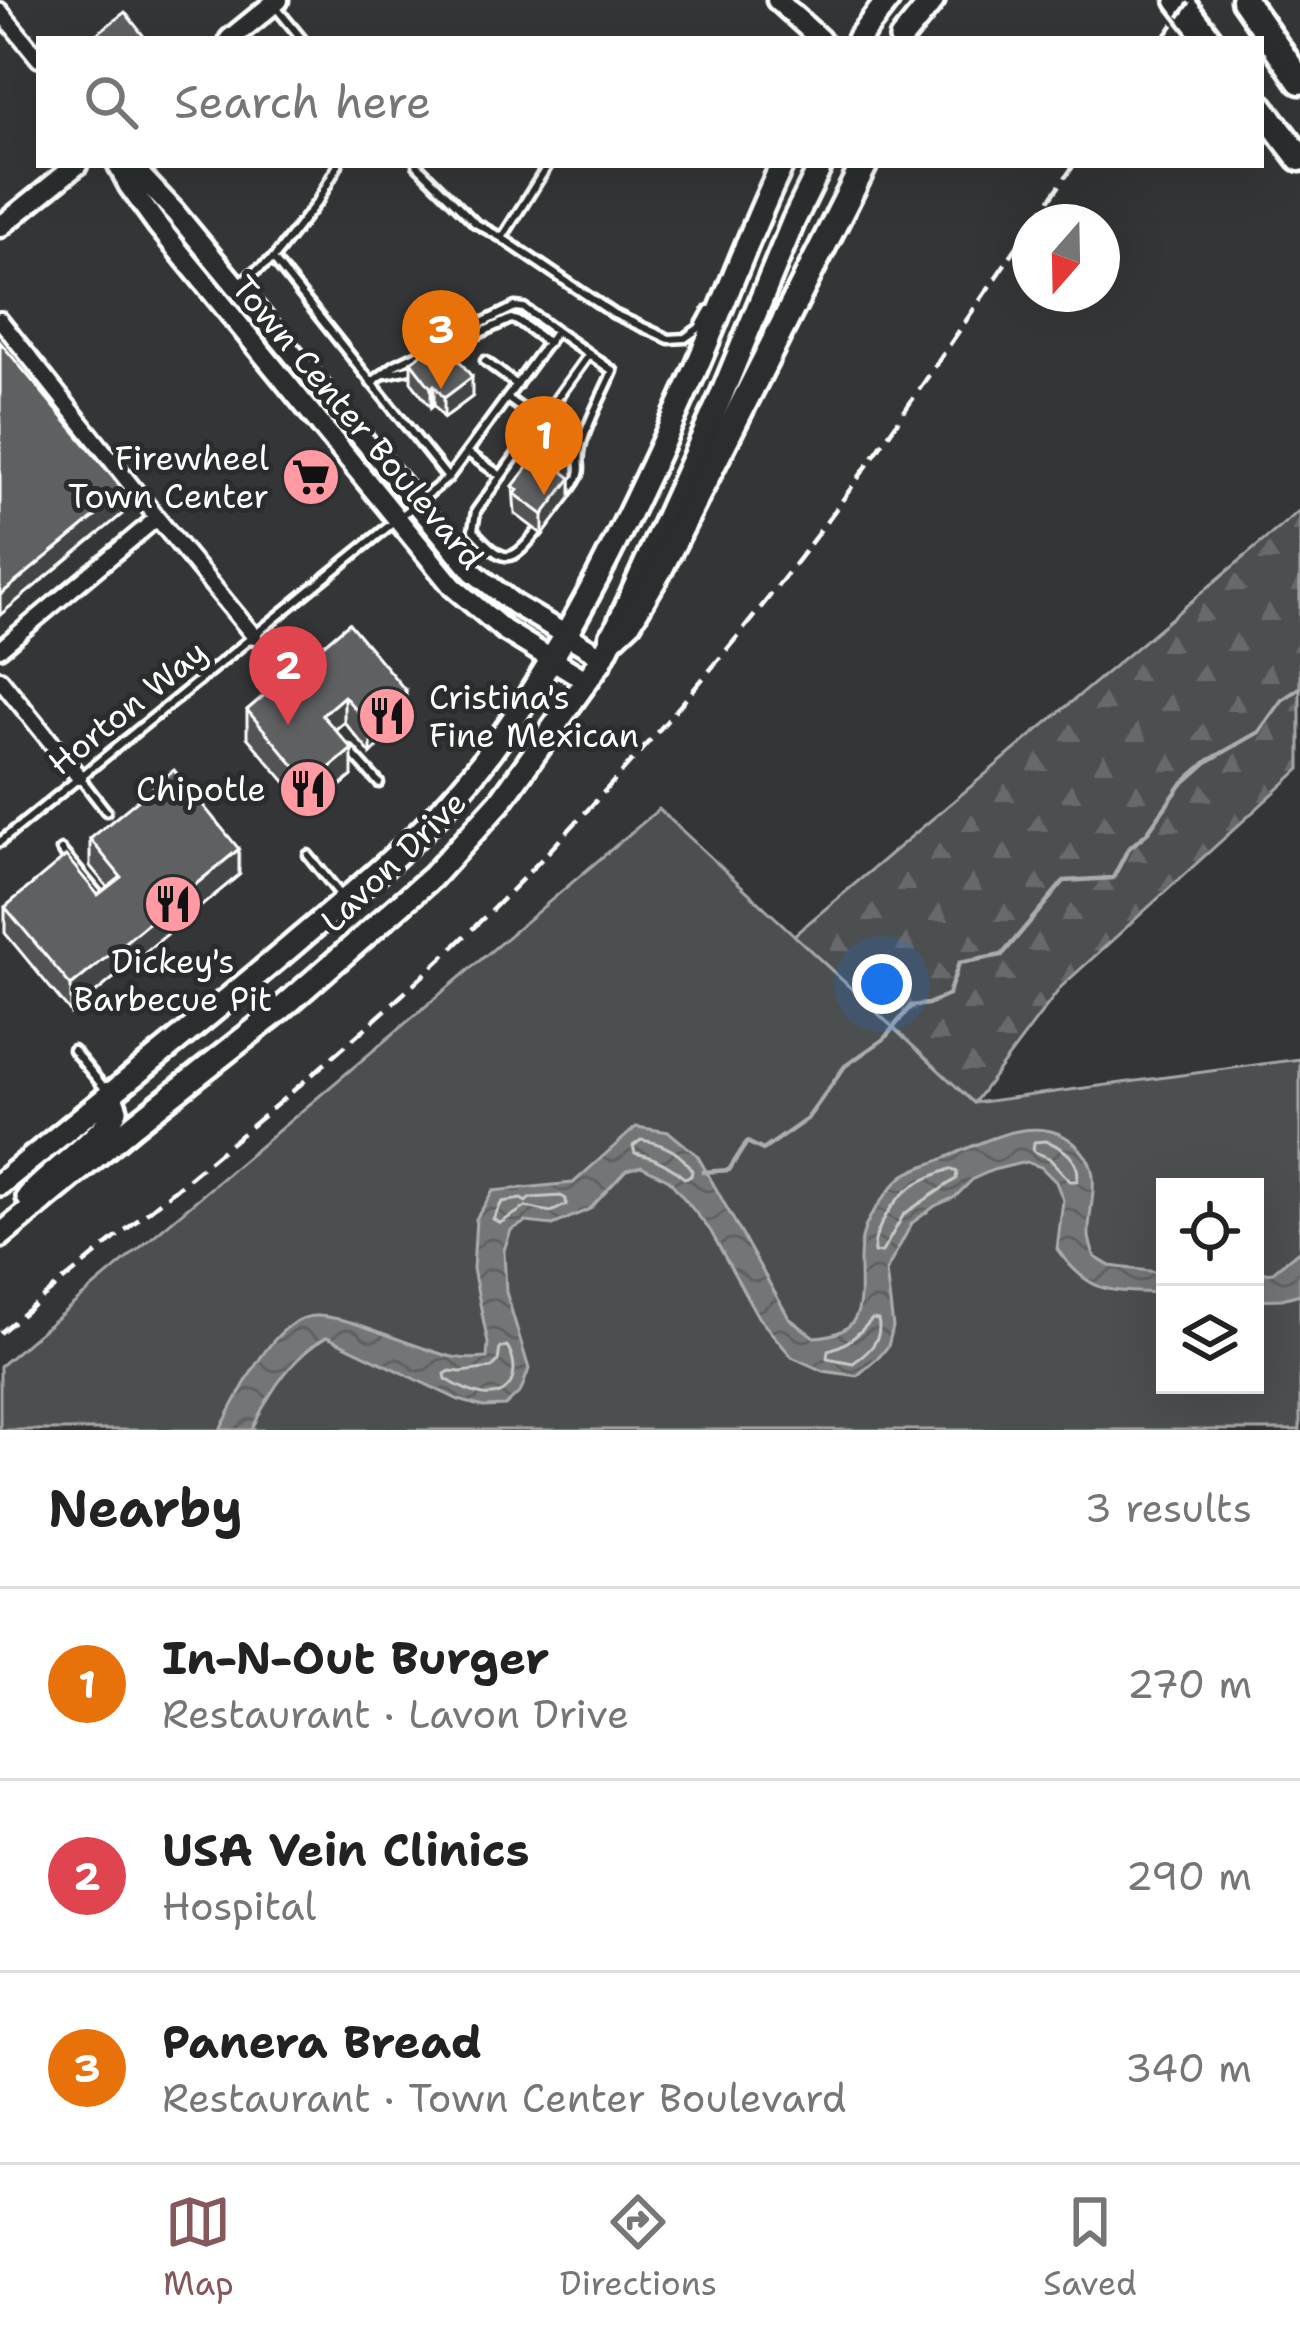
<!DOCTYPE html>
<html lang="en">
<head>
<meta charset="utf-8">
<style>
  body { margin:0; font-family:"Shantell Sans",sans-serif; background:#f6f6f6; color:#222 }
  .controls { position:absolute; right:36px; bottom:36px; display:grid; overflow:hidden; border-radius:0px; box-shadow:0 12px 48px #0002 }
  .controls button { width:108px; height:108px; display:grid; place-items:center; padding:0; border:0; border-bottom:3px solid #e0e0e0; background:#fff; color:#222; font:60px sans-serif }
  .compass { position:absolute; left:1012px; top:204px; width:108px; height:108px; border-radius:50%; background:#fff; box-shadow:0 12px 48px #0002; rotate:200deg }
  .you { position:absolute; left:882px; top:984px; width:42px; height:42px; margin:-30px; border:9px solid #fff; border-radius:50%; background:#1a73e8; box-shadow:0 0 0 18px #1a73e833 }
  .badge { display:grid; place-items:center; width:78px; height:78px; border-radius:50%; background:#85585c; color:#fff; font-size:39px; font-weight:700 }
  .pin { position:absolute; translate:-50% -99px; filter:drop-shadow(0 3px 6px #0008) }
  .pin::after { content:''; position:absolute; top:63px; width:42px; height:36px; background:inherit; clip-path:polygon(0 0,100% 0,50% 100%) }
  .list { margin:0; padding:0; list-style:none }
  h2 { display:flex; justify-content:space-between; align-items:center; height:156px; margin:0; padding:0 48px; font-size:51px }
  h2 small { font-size:39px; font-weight:400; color:#767676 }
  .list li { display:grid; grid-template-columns:78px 1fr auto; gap:36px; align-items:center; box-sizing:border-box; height:192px; padding:0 48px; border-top:3px solid #e0e0e0 }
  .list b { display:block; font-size:45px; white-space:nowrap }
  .list p { margin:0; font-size:39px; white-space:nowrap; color:#767676 }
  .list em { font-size:39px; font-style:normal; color:#767676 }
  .icon { flex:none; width:66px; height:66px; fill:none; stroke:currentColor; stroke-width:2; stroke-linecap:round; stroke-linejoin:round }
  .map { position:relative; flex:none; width:1300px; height:1430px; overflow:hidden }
  .search { position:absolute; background:#fff; box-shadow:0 12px 48px #0002; left:36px; right:36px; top:36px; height:132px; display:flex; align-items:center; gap:30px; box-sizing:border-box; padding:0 42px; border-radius:0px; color:#767676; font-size:45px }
  .sheet { height:732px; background:#fff }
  nav { display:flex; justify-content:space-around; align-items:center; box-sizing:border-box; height:168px; border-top:3px solid #e0e0e0; background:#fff; font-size:33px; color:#767676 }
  nav a { display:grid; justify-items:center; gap:6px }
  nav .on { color:#85585c }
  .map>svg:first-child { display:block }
  .green { fill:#4c4f50; stroke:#a6a7a8; stroke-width:3; fill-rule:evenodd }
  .forest { fill:url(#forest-firs); stroke:#a6a7a8; stroke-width:3 }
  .water { fill:url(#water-waves); stroke:#abacad; stroke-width:3 }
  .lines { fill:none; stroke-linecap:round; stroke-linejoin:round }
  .shore { stroke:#c7c8c8; stroke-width:3 }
  .stream { stroke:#abacad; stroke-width:4.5 }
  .lane-casing { stroke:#fff; stroke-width:15 }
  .street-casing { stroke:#fff; stroke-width:22 }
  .secondary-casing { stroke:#fff; stroke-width:27 }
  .primary-casing { stroke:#fff; stroke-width:30 }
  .highway-casing { stroke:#fff; stroke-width:33 }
  .lane { stroke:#2a2d2e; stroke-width:6 }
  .street { stroke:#2a2d2e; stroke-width:14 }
  .secondary { stroke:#2a2d2e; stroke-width:18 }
  .primary { stroke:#2a2d2e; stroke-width:21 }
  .highway { stroke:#2a2d2e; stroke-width:24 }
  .rail { stroke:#fff; stroke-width:4.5; stroke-dasharray:18 9; stroke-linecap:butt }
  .wall { fill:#525354; stroke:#fff; stroke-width:3 }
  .shaded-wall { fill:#424445; stroke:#fff; stroke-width:3 }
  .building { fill:#5f6162; stroke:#fff; stroke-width:3 }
  .labels { text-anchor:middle; stroke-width:10; stroke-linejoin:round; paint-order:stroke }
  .street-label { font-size:33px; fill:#fff; stroke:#2a2d2e }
  .poi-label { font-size:33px; fill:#fff; stroke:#2a2d2e; text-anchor:end }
</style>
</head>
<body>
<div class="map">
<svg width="1300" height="1430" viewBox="0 0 1300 1430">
  <defs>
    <pattern id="forest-firs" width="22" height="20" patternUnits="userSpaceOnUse" patternTransform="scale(3)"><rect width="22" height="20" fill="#4c4f50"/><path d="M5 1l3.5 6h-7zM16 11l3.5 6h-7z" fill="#67696a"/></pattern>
    <pattern id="water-waves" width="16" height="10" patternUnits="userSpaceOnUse" patternTransform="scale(3)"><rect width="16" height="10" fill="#737576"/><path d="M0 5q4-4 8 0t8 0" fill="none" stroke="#606061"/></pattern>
  </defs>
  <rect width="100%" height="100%" fill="#333536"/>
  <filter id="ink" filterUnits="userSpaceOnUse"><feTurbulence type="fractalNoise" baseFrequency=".00833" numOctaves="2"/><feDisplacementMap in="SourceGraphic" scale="24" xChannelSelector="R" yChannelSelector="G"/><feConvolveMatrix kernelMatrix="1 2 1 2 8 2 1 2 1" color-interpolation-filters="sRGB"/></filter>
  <g filter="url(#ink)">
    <path class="green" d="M659,809l315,294 326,-44v371h-1300v-64zM1165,1187h90v198h-90z"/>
    <path class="forest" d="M1300,510v259l-239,218 -87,116 -180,-168z"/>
    <path class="water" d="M636,1127l33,5 28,23 92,163 25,19c75,-3 30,-69 54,-116 5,-10 25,-37 34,-44 11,-9 30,-13 43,-19 45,-19 107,-54 142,0 13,20 2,50 2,73 -1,9 3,18 6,26l15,9 55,7v20c-55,-3 -73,4 -108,-44l6,-49 -7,-18 -15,-15 -15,-5 -33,8 -20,9 -18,18 -20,9 -23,17 -26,48 7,56 -5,19 -8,10 -23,20 -34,-5 -31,-14 -34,-40 -48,-87 -41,-50 -28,-14 -15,4 -36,39 -37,16 -27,-3 -15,8 -7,20 2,42 23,77 -8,22 -16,15 -22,1 -24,-7 -132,-63c-35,19 -59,57 -75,93h-32c18,-33 54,-117 98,-114 33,2 66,19 97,29 29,10 41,16 72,13l1,-15 -15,-74 3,-50 17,-28 80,-8z
      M1300,1250v44l-18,5 -27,1v-26l18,-2z"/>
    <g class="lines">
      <path class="shore" d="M641,1140c21,3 40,11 51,31l-1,5 -7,2c-13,-12 -32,-22 -49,-25l-2,-7z
        M1046,1141c17,6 36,20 31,40h-7l-21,-23 -16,-7 1,-9z
        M950,1169l7,3 -1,7 -52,35 -22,38 -8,1c-2,-21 20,-55 39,-67 10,-7 25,-12 37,-17z
        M561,1196l5,3v6l-15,7 -25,-5 -26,16 -7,-4 9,-17 19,-3 5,3 4,-4z
        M872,1319l6,1c5,20 -10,33 -25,43l-26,-5 1,-8c20,-5 31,-16 44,-31z
        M507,1346c13,20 9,52 -23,49 -14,-2 -27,-9 -38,-16l-1,-5 5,-3 11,1 31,-4 6,-7 2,-13z"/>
      <path class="stream" d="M703,1172l26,-2 18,-28 16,8 44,-31 38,-53 39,-27 27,-33 17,-2 20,-9 11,-32 43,-8 62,-74 49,-3 15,-29 19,-16 34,-48 27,-24 51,-29 23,-32 18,-12"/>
      <defs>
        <path id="lane" d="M274,5l28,34
          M417,165l58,58 27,15 112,76 55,25 16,-1 14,-10 10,-18
          M502,238l46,-73
          M273,259l45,-58 20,-36
          M240,282l33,-23 175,219
          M445,349l66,-30 9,3 28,21
          M485,361l32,24
          M386,374l28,-6
          M371,383l24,-18 120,-58 9,1 32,23
          M507,398l73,52
          M468,453l33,23 88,-122
          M501,476l-25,35 -3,19c34,37 38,34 68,-3
          M255,636l30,32
          M349,750l30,33
          M81,779l25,32
          M0,842l448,-364 108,-147 57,40c-10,24 -26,51 -32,76 -6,25 8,18 -14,46
          M61,850l40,48
          M308,855l35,43
          M73,1050l34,41"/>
        <path id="street" d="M0,11l39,48
          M0,320l157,198
          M0,649l157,-131 97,118
          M0,679l79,98"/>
        <path id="secondary" d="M777,0l43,39
          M230,39l48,-39
          M118,165l11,21 29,40 295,361 51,43 83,51
          M131,165l44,47 298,360 41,32 89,53
          M0,227l77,-62"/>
        <path id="primary" d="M858,39l30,-39
          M901,39l32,-39
          M0,1184c101,-83 204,-163 303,-248 68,-57 135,-113 188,-185 80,-109 140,-237 195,-360 34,-74 60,-152 96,-226
          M28,1197c22,-24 77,-62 88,-87l-6,-17
          M0,1236l135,-112 146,-115 151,-132 68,-75 100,-140 13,-26 107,-237 74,-179 27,-55"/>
        <path id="highway" d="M1179,0l30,39
          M1244,0l56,81
          M1261,107l39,51
          M613,636l16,-15 30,-51 205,-405"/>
      </defs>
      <use href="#lane" class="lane-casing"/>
      <use href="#street" class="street-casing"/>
      <use href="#secondary" class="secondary-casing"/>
      <use href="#primary" class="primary-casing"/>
      <use href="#highway" class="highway-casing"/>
      <use href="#lane" class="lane"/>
      <use href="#street" class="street"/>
      <use href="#secondary" class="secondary"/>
      <use href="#primary" class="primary"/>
      <use href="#highway" class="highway"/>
      <path class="rail" d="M1163,39l28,-39
        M1034,222l40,-57
        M0,1333c189,-157 385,-307 553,-486 114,-121 222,-250 318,-387 53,-77 105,-155 159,-232"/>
    </g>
    <path class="wall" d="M411,362l61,35 -28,21 -10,-13 -3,3 -20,-26z
      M562,447l11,3 1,26 -3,3v19l-28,37 -28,-21 -2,-28 15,-19v-5l9,-6z
      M349,623l57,94 -35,37 -27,-32 -9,8 17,46 -42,35 -63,-74v-27z
      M90,839l149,36 -168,138 -66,-80v-26l93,-12 10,-7 -18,-22z"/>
    <path class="shaded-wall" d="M472,377v20l-28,21v-20z
      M434,385v20l-3,3v-20z
      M573,450l1,26 -3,3v19l-28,37v-20z
      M125,492v20l-125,103v-20z
      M406,691v26l-35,37v-27z
      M344,696v26l-22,19v-26z
      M352,749v27l-42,35v-27z
      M239,849v26l-168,138v-27z"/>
    <path class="building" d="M125,12l21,27h-56z
      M442,338l30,39 -28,21 -10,-13 -3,3 -20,-26z
      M0,342l125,150 -125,103z
      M550,438l12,9 3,-4 8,7 -2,3 3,3 -12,15 9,7 -28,37 -28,-21 3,-4 -5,-4 17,-22 -2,-2 6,-8 3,2z
      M349,623l57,68 -35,36 -27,-31 -22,19 30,34 -42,35 -63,-74z
      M174,770l65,79 -168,137 -66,-79 61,-51 32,39 23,-18 -31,-38z"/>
  </g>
  <defs>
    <symbol id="supermarket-disc" viewBox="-11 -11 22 22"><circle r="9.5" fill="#ff9aa2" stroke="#2a2d2e"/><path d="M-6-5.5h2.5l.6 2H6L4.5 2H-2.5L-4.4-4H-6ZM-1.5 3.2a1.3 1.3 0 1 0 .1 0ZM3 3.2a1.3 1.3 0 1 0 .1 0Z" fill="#111"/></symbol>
    <symbol id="restaurant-disc" viewBox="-11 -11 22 22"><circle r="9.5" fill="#ff9aa2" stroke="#2a2d2e"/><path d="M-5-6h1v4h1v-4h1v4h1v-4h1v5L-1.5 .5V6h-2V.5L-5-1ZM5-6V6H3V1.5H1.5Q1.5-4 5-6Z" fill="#111"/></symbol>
  </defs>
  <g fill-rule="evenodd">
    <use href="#supermarket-disc" x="278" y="444" width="66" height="66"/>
    <use href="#restaurant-disc" x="354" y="683" width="66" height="66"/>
    <use href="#restaurant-disc" x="275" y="756" width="66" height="66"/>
    <use href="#restaurant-disc" x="140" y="871" width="66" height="66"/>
  </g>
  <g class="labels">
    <g class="street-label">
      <text transform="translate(358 422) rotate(50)" y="12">Town Center Boulevard</text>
      <text transform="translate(127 707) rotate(-39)" y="12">Horton Way</text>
      <text transform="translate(393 861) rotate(-44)" y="12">Lavon Drive</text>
    </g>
    <g class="poi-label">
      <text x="269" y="470">Firewheel<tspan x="269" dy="38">Town Center</tspan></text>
      <text x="429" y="709" text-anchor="start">Cristina's<tspan x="429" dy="38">Fine Mexican</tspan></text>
      <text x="266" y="801">Chipotle</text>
      <text x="173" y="973" text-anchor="middle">Dickey's<tspan x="173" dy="38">Barbecue Pit</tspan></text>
    </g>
  </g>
</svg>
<div class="controls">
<button><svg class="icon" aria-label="locate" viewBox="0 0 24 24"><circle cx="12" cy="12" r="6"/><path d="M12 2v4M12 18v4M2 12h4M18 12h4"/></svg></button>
<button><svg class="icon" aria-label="layers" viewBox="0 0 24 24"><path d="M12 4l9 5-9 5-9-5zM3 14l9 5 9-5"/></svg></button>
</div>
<svg class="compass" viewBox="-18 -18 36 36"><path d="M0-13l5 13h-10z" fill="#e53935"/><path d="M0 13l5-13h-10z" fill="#767676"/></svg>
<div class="you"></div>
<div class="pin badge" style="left:544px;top:495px;background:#e8710a">1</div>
<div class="pin badge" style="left:288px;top:725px;background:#e0444e">2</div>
<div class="pin badge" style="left:441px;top:389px;background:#e8710a">3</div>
<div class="search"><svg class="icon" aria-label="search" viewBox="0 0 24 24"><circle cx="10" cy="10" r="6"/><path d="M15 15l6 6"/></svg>Search here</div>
</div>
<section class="sheet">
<h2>Nearby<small>3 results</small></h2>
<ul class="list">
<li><span class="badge" style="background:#e8710a">1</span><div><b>In-N-Out Burger</b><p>Restaurant · Lavon Drive</p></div><em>270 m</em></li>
<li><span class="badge" style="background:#e0444e">2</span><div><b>USA Vein Clinics</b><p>Hospital</p></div><em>290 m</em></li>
<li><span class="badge" style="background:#e8710a">3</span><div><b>Panera Bread</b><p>Restaurant · Town Center Boulevard</p></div><em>340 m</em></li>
</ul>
</section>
<nav>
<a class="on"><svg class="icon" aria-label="map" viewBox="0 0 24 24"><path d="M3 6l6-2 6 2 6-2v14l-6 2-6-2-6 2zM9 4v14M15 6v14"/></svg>Map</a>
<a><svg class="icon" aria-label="directions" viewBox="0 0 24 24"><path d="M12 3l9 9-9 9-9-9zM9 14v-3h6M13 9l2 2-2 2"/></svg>Directions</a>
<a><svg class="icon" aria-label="saved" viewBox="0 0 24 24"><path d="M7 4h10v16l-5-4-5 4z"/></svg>Saved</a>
</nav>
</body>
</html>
